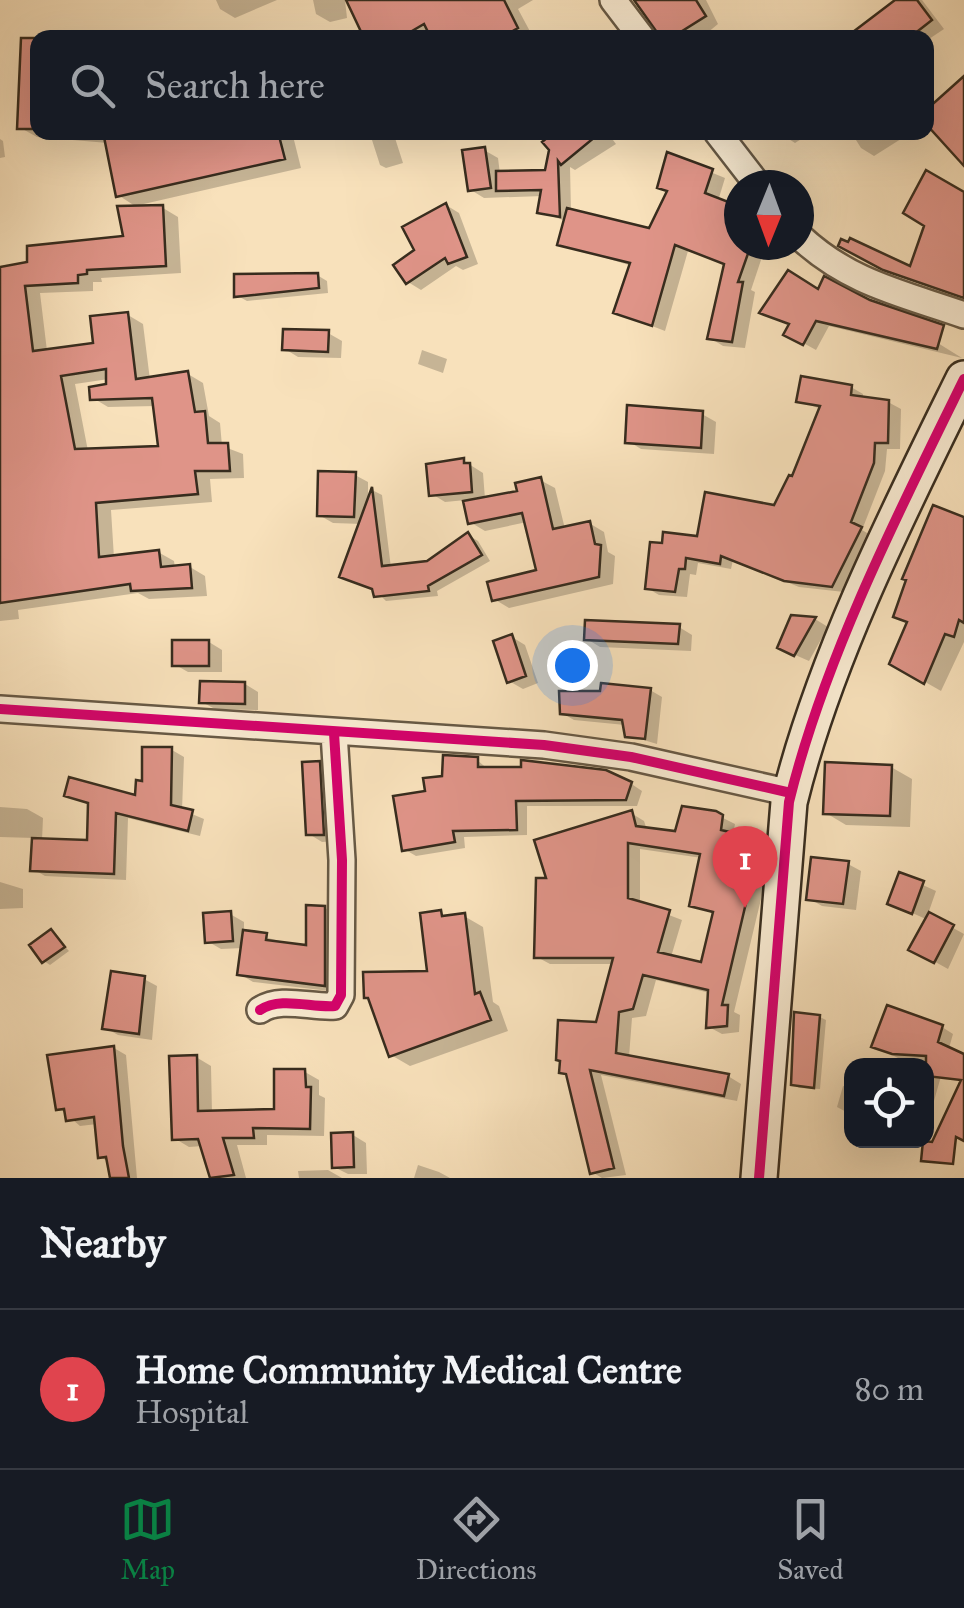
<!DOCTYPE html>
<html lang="en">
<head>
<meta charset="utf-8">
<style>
  body { margin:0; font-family:"IM FELL Great Primer",serif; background:#242831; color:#f1f3f6 }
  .controls { position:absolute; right:30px; bottom:30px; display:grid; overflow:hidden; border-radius:20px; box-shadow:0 10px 40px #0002 }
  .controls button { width:90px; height:90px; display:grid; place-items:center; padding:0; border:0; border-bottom:2px solid #363941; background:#171b24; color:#f1f3f6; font:50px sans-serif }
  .compass { position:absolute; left:724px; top:170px; width:90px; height:90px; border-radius:50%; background:#171b24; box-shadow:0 10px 40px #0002; rotate:181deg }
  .you { position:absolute; left:572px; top:665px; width:35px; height:35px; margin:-25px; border:8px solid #fff; border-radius:50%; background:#1a73e8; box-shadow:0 0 0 15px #1a73e833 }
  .badge { display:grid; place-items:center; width:65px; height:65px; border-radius:50%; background:#0b8043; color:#fff; font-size:32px; font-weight:700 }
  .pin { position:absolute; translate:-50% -82px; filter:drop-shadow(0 2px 5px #0008) }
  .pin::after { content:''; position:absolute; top:52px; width:35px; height:30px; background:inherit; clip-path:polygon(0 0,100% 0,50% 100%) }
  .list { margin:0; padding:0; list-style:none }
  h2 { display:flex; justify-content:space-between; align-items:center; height:130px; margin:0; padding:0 40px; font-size:42px }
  h2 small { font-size:32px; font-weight:400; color:#9ea1a6 }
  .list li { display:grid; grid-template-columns:65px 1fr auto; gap:30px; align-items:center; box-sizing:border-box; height:160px; padding:0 40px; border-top:2px solid #363941 }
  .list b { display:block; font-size:38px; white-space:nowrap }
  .list p { margin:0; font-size:32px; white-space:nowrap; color:#9ea1a6 }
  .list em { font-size:32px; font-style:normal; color:#9ea1a6 }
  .icon { flex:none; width:55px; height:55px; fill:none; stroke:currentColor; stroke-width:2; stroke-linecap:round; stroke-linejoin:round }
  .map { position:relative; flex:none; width:964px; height:1178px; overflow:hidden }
  .search { position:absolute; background:#171b24; box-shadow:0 10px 40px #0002; left:30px; right:30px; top:30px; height:110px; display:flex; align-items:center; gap:25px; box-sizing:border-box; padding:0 35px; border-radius:20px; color:#9ea1a6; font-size:38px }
  .sheet { height:290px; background:#171b24 }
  nav { display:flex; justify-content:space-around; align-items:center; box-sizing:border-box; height:140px; border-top:2px solid #363941; background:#171b24; font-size:28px; color:#9ea1a6 }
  nav a { display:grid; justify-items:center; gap:5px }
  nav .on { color:#0b8043 }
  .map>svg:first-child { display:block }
  .shadow { fill:#0003; fill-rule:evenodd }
  .building { fill:#df9488; stroke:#372c1e; stroke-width:2.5; fill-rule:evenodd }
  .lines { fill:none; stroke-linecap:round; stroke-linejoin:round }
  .street-casing { stroke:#675945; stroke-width:30 }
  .secondary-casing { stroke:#372c1e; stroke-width:40 }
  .street { stroke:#faecd3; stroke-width:25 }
  .secondary { stroke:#faecd3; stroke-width:35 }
  .cycleway-casing { stroke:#faecd3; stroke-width:16 }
  .cycleway { stroke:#d6006c; stroke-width:10 }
</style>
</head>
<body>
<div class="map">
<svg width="964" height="1178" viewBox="0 0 964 1178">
  <rect width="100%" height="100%" fill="#f8e1bb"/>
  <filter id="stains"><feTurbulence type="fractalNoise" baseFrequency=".002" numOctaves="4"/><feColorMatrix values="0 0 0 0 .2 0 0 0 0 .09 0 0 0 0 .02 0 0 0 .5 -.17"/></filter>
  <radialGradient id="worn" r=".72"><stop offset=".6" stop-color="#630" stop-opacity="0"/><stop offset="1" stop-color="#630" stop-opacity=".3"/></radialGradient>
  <path class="shadow" d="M216,0h61l-42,18 -15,-9z
    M313,0h32l2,18 -17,4 -14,-8z
    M348,0h185l-15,9 15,28 -167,1z
    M637,0h69l12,24 -17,14h-37z
    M899,0h23l22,29 -18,12v-3h-61z
    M38,66v66h254l9,36 -166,38 -17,-11 -10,-52 -71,-6 -18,-10z
    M558,132h49l9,12 -41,26 -5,-3 1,44 80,19 18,-38v-37l56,23 -7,23 21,9v35h27l-15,45 4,2 -10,56 -22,-2 -13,-8 17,-73 -39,-14 -23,80 -49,-19 16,-46 -72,-22 6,-23 -27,-9 4,-16 -59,2 -13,-8 13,-40 14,8 2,16 47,-2z
    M778,132h34l-17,11z
    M851,132h61l-38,24 -13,-8z
    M389,135l6,3 8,25 -17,5 -6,-3 -8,-25z
    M0,139l3,2 2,16 -5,1z
    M446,205l13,8 19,51 -15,6 -7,-4 -35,24 -13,-8 10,-31z
    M163,208l15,9 3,56 -80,5 1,4h-9v9l-53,2 7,58 49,-6 32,-30 15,9 7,56 38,-6 15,9 6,33 11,7 2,23 21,8 1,24 -34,1 2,23 -101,8 3,48 44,-6 16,9 1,7 15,-1 15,9 2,20 -58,3 -11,-6 -120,17 1,9 -19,2v-352l126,-31zM109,379v7l-16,12 15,9 48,-1 5,42 -73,3 -13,-67z
    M964,238v62l-66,-24 -57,-31 71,25z
    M317,275l10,6 1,12 -81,8 -11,-6z
    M825,279l85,38 -19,-3 71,44 -133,-32 -13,24 -29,-16 4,-9 -17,-7 45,-26z
    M328,333l14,8 -1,17 -43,-1 -13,-8z
    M422,350l25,9 -4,14 -25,-9z
    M851,387l12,7v5l25,3 13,7 -1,40h-13l-2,22 -23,59 10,6 -28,56 -45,-5 -66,-27 -2,9 -33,-6 -2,12 -6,-1 -3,23 -28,-2 -12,-7 52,-49 77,-31 18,-28 27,-71 -22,-8z
    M702,414l14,8 -2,32 -73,-5 -13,-8z
    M464,461l19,12 2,26 35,-6 20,-13 15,8 10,41 24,-6 15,9 4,20 7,4 -2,28 -104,24 -15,-9 45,-27 -12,-50 -42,9 -15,-9 -4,-22 -21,2 -13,-8z
    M355,475l13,7v22l6,-13 8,4 9,73 37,-4 40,-29 10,6 12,20 -53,30 1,5 -52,5 -11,-11 -33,-14 20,-52 -29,-1 -14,-8z
    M964,520v122l-23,49 -49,-28 17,-39 -13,-8z
    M792,618l23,1 13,8 -19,34 -16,-7z
    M679,627l13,8 -1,16 -91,-4 -13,-8z
    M512,637l13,8 13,38 -15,6 -14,-8z
    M209,642l13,8v22h-34l-14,-8z
    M245,684l13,8v18l-43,-1 -13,-7z
    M650,690l12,7 -5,47 -30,-9 -2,-10 -51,-5 -12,-7z
    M172,750l12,7 -2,53 22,9 -4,17 -72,-18 -2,62 -81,-4 -12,-7 1,-31 -34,-1v-30l27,2 16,9 -1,22 47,2 2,-37 -24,-10 71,3z
    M477,760l12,10 132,7 21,14 -5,15h-110v29l-63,2 1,11 -49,8 -12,-7 24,-56z
    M319,764l13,7 5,70 -15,1 -13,-8z
    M891,767l21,12 -2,48 -64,-2 -20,-12z
    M631,813l13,8 3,9 30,4 38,-20 20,10 -2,11 40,14 -39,163 6,3 -1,17 -17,2 -13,-7 1,-34 -54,-13 -10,36 -14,2 -3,39 99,19 13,8 -4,17 -136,-26 25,100 -24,3 -10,-6 -23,-96 -7,-4 36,-47 16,-61h-64l-13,-7 13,-76zM640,849l62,9 -10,47 23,9 -12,51 -32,-8 11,-37 -42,-16z
    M848,864l13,7 -5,39 -34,-4 -14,-8z
    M901,875l35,16 -8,23 36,20 -16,35 -36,-20 16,-29 -38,-17z
    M0,882l23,7v19l-23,1z
    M325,908l13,8v76l-85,-10 -13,-8 3,-26 -22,1 -14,-8 23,-27 14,8v10l64,16z
    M423,915l41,1 19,11 10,75 6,4 9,25 -98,35 -19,-11 39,-82z
    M51,932l18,19 -19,14 -6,-4z
    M144,979l13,7 -5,54 -34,-5 -14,-8z
    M820,1017l6,3 -6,69 -21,-1 -6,-4z
    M942,1027l11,7 -23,81 -4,-49h-12l-40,-20z
    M114,1048l12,7 11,123h-25l-3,-16 -9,-5 -3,-33 -17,2 -21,-18z
    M196,1057l15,9 1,47 64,-2 29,-39 14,8v15l6,3 -1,38 -57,-1v10h-30l9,33h-34l-9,-32 -14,1 -15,-9z
    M843,1086l9,2v27l-15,-8z
    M353,1135l13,8 1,31h-19l-14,-7z
    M418,1165l21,7 11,6h-36z
    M328,1170l14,8h-43l-1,-7z"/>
  <path class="building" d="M346,0h158l14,28 -18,10h-69l-7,-14 -24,14h-36z
    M634,0h62l10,16 -35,22h-10z
    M895,0h22l15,20 -23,18h-64z
    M21,38h17v91h-21z
    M964,76v90l-38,-42v-14z
    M103,132h175l7,27 -169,38z
    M554,132h47l-40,33 -3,-4 2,56 -23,-4 4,-23 -45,1v-20l49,-1 4,-20 -7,-8z
    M485,147l6,41 -23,3 -6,-41z
    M667,152l46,17 -8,24 34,13v39h12l-13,37h5l-11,60 -25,-3 17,-75 -49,-19 -23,81 -39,-13 17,-50 -73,-18 10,-37 82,20 18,-37 -10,-3z
    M926,170l38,22v106l-81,-28 -45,-24 3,-7 7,3 2,-4 60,28 14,-40 -21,-13z
    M446,203l21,54 -19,7 -3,-6 -39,26 -13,-19 21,-15 -12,-23z
    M163,205l3,61 -79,4v4l-9,1v8l-53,3 8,65 60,-8 -3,-27 38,-4 8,67 52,-8 7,41 10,-1 3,32h20l2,28h-35l3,23 -102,9 3,54 60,-7 2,17 29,-3 2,24 -61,3 -1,-7 -130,19v-336l27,-5v-16l96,-10 -6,-30zM106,369v15l-17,3 1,13 62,-2 6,48 -83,3 -14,-73z
    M788,270l30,19 6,-13 46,24 74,25 -7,24 -121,-28 -13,24 -20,-10 6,-11 -30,-11z
    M318,273l1,15 -85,9v-23z
    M283,329l46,1 -1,22 -46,-2z
    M801,376l51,9 -1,10 38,5 -1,43h-13l-1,20 -23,59 11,5 -30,60 -48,-6 -63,-25 -1,8 -34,-6 -1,11h-6l-4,23 -30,-3 5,-47 12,1 1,-11 34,4 8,-44 69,13 15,-30 3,1 28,-70 -24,-4z
    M627,405l76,6 -2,37 -76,-5z
    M464,458v5h6l2,29 -43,4 -3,-32z
    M318,471l38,1 -2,45 -37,-1z
    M541,477l12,52 37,-8 5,23 6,1 -2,32 -107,24 -5,-19 49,-12 -14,-57 -54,11 -5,-23 54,-10 -2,-8z
    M372,487l10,79 45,-5 41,-29 14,23 -54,31 1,5 -55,6 -2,-8 -33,-12z
    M933,505l31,12v106l-5,-3 -5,17 -9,-3 -21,50 -35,-20 18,-42 -14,-5 13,-37 -4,-1z
    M791,615l25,2 -22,39 -17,-8z
    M585,620l95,4 -2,20 -94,-4z
    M512,634l14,42 -19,7 -14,-42z
    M172,640h37v26h-37z
    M200,681l45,1v22l-46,-1z
    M601,683l50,5 -6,51 -20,-2 -3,-17 -62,-6 -1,-23h41z
    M142,747h30l-1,58 22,5 -5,21 -72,-18 -2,61 -84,-3 2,-33 55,2 1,-37 -24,-7 5,-19 66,18 1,-15 6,1z
    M443,755l35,2v10h43v-7l85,10 26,12 -6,18 -110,1 1,29 -64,1 2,11 -53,9 -9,-55 32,-5 -2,-13 19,-2z
    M320,761l4,74h-18l-4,-73z
    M825,762l67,3 -2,51 -67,-2z
    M682,806l34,5 7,4 -2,15 40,9 -39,166h6l-1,21 -21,2 2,-38 -65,-15 -10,34 -14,3 -3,41 113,21 -5,22 -134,-26 24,98 -24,6 -24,-100 -7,-1 1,-12 -4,-1 2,-40 38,2 17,-64h-79l2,-80h10l-12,-38 98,-30 4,16 39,5zM628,843l72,11 -11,52 24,6 -12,50 -43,-10 12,-42 -42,-12z
    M811,857l38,4 -6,43 -37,-4z
    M899,872l25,9 -12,33 -25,-10z
    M306,905l19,1v80l-88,-11 6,-45 24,3 -1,7 40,5z
    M441,910l1,6 23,-3 10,81 5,-2 11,28 -102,37 -21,-59h-4l-1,-26 64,-1 -7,-58z
    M231,911l2,30 -28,2 -2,-30z
    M929,912l25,13 -20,38 -26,-13z
    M51,929l14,18 -23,16 -13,-18z
    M111,971l34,5 -6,58 -37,-5z
    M887,1005l56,20 -5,17 26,12v87l-8,-4 -3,27 -32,-3 2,-20 9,1 29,-62 -35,-4v-20l-34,-2 -21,-7z
    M794,1012l26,3 -6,73 -23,-3z
    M114,1046l9,100 6,32h-19l-4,-21 -8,1 -4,-41 -28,4 -2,-12 -8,1 -9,-55z
    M197,1055l1,56 76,-2v-40h31l1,18h5l-1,42 -57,-1 1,10h-31l11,37 -24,3 -12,-39 -26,1 -3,-84z
    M353,1132l1,35 -22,1 -1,-35z"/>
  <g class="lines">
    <defs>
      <path id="street" d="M613,0l29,38
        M717,132l41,53
        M799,236c50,47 102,57 165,79
        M0,709l544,36 87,12 160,36
        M260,1010c21,-14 51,-2 75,-4l6,-11 1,-135 -8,-127"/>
      <path id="secondary" d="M759,1178l30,-376c35,-143 110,-291 175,-423"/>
    </defs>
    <use href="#street" class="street-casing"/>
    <use href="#secondary" class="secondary-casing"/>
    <use href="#street" class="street"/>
    <use href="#secondary" class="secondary"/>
    <defs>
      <path id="cycleway" d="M0,709l544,36 87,12 160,36
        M260,1010c21,-14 51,-2 75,-4l6,-11 1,-135 -8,-127
        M759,1178l30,-376c35,-143 110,-291 175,-423"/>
    </defs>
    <use href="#cycleway" class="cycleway-casing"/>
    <use href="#cycleway" class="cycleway"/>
  </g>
  <rect width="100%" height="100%" filter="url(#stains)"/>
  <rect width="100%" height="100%" fill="url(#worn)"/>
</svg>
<div class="controls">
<button><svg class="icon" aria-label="locate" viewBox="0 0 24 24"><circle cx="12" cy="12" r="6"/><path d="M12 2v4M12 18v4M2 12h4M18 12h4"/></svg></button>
</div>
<svg class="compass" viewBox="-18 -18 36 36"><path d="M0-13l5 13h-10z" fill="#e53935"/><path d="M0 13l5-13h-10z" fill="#9ea1a6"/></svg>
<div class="you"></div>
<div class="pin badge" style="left:745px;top:908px;background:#e0444e">1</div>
<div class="search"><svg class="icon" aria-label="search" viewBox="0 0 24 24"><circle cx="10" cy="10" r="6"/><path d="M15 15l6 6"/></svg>Search here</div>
</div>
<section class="sheet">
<h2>Nearby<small></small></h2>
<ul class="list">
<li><span class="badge" style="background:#e0444e">1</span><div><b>Home Community Medical Centre</b><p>Hospital</p></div><em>80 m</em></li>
</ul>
</section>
<nav>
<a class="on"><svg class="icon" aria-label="map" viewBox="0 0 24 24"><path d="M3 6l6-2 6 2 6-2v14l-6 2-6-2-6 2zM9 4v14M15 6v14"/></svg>Map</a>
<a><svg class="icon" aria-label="directions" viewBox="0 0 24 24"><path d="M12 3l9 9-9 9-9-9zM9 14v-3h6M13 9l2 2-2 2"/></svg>Directions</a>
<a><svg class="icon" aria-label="saved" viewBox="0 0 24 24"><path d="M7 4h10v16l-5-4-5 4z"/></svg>Saved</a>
</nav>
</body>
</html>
